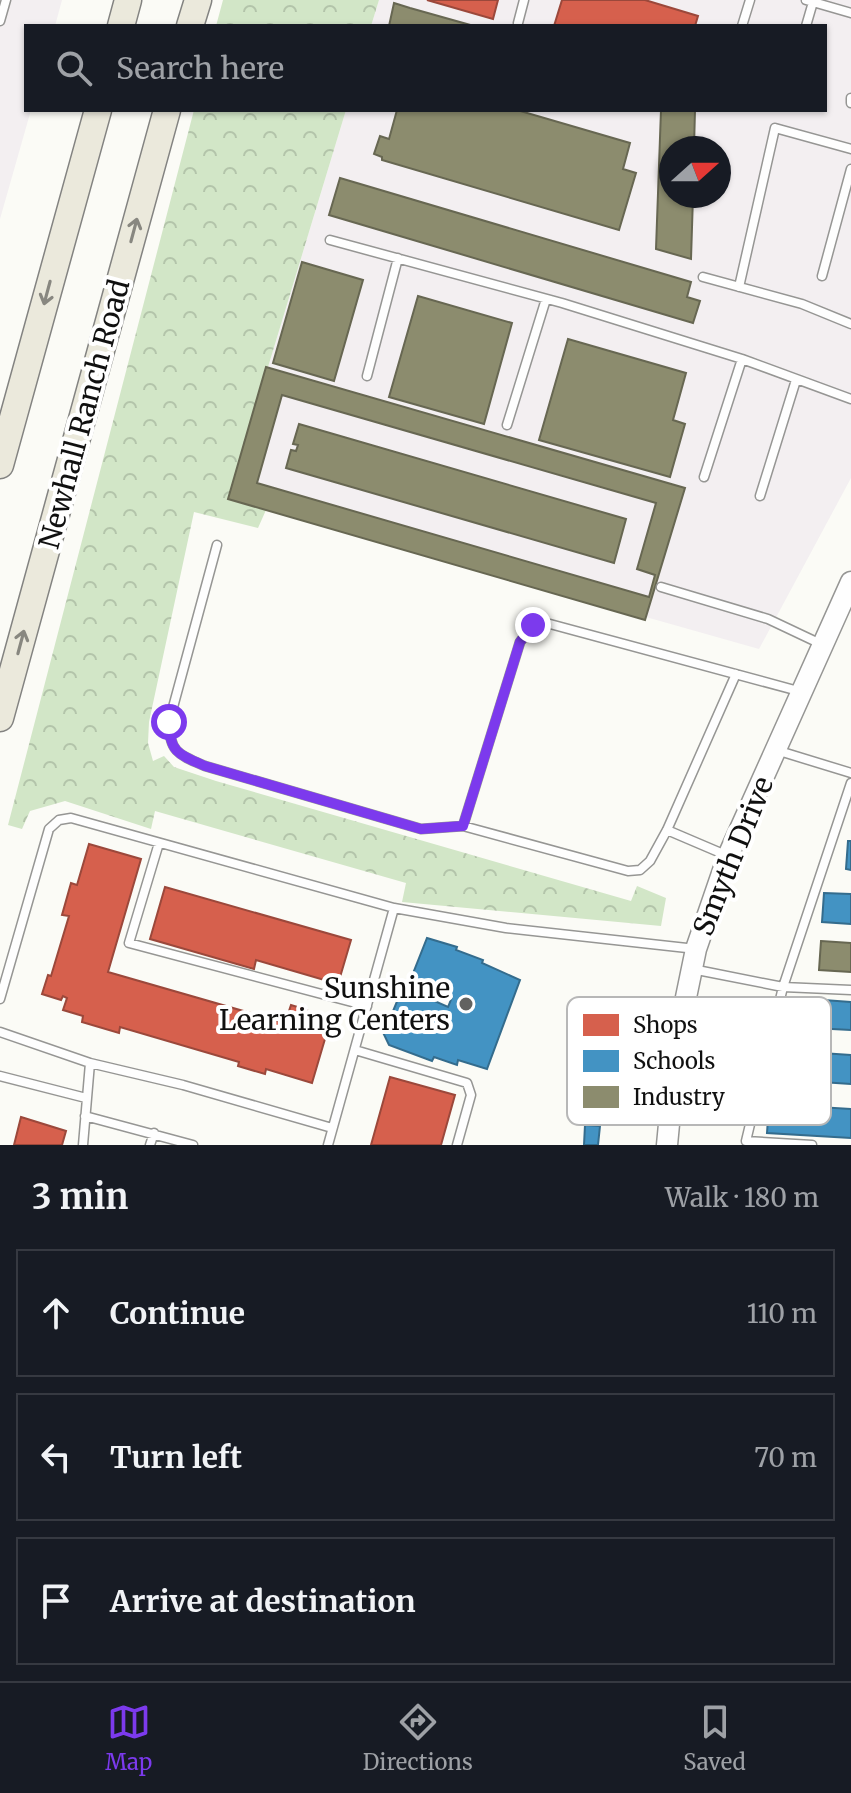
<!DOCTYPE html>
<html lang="en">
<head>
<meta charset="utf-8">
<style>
  body { margin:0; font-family:Merriweather,serif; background:#242831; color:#f1f3f6 }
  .compass { position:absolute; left:659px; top:136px; width:72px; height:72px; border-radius:50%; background:#171b24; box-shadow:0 2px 6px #0004; rotate:69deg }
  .stop { position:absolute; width:24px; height:24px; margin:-18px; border:6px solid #7c3aed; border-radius:50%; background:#fff }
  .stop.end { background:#7c3aed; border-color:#fff; box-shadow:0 2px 8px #0008 }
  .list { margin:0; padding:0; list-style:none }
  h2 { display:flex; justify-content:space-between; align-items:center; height:104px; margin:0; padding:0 32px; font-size:34px }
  h2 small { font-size:26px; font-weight:400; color:#9ea1a6 }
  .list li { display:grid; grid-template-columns:52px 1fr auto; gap:24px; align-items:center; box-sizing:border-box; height:128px; margin:0 16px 16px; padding:0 16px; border:2px solid #363941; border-radius:0px }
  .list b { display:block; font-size:30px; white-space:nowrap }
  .list em { font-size:26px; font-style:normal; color:#9ea1a6 }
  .icon { flex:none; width:44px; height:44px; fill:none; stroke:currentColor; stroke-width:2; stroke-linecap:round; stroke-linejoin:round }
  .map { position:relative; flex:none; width:851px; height:1145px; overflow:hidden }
  .search { position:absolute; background:#171b24; box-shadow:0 2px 6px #0004; left:24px; right:24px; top:24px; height:88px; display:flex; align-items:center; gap:20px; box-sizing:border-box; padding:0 28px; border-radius:0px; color:#9ea1a6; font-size:30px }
  .sheet { height:536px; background:#171b24 }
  nav { display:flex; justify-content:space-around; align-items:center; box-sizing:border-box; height:112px; border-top:2px solid #363941; background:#171b24; font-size:22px; color:#9ea1a6 }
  nav a { display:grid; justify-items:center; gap:4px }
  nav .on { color:#7c3aed }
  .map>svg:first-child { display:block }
  .industrial { fill:#f3eff1; fill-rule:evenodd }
  .forest { fill:url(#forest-crowns) }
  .shops { fill:#d6604d; stroke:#9b483b; stroke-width:2 }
  .schools { fill:#4393c3; stroke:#346c8d; stroke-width:2 }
  .industry { fill:#8c8c6e; stroke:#676752; stroke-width:2; fill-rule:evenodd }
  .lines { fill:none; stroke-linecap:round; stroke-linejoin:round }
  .service-casing { stroke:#969694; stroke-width:11 }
  .tertiary-casing { stroke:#969694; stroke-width:23 }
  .primary-casing { stroke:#838381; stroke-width:29 }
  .service { stroke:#fefefe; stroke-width:8 }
  .tertiary { stroke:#fefefe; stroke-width:20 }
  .primary { stroke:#ebe9dc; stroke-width:26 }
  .oneway { stroke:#888780 }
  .route { stroke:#7c3aed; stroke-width:10 }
  .poi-dot { fill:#626260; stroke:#fff; stroke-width:3 }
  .labels { text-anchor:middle; stroke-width:8; stroke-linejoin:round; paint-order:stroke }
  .street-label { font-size:28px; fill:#101010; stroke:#fff }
  .poi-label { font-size:28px; fill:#101010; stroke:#fff; text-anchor:end }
  .key { fill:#fff; stroke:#b7b7b7; stroke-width:2 }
  .key-label { font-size:22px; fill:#101010 }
</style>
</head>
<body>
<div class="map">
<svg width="851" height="1145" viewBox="0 0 851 1145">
  <defs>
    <pattern id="forest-crowns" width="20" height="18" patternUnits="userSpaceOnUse" patternTransform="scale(2)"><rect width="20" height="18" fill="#d2e6c7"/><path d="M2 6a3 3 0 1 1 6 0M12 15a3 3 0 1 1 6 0" fill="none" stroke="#b3c4aa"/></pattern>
  </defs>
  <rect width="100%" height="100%" fill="#fbfbf6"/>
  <path class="industrial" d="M0,0h62l-7,26h-29v84h5l-31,109z
    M379,0h472v478l-92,171 -531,-150 118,-389h479v-84h-454zM671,148h48v48h-48z"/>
  <path class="forest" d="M223,0h156l-8,26h-155z
    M194,110h152l-118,389 38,11 -8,18 -64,-16 -45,210 -1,21 5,18 11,-5 10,11 42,14 415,120 6,-15 29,12 -5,28 -259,-24 4,-19 -251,-72 -4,18 -86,-28 -35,10 -8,18 -14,-4z"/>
  <path class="shops" d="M427,0h71l-5,19z
    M562,0h83l53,16 -3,10h-141z
    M89,844l52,15 -33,113 177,51 6,-18 16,5 -1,5 24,7 -18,61 -46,-14 -1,5 -27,-8 1,-4 -119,-35 -1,6 -37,-11 1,-6 -20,-6 4,-12 -4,-2 -2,4 -19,-6 6,-19 3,1 18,-60 -7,-1 9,-32 6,2z
    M165,887l186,53 -13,44 -82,-24 -2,9 -104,-30z
    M390,1077l65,18 -14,50h-70z
    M21,1117l45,14 -4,14h-48z"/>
  <path class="schools" d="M848,841h3v29l-5,-1z
    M824,893l27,1v30l-29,-2z
    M427,938l30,9 -1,3 27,10 -1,3 38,17 -33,89 -29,-9 -1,5 -23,-8 -2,4 -43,-16 -11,-23 13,-6 12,-29 45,20 4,-10 -13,-5 -1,3 -28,-14z
    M796,998l55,4v28l-57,-3z
    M792,1051l59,4v29l-60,-4z
    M769,1104l82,5v29l-84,-5z
    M585,1125l15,1 -2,19h-14z"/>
  <path class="industry" d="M394,3l16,5 64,18h-85z
    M397,110h120l113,33 -7,26 13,4 -17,57 -237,-70v-3l-8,-3 6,-18 9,3z
    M661,110h34l-1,38h-23v48h22l-2,63 -35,-10z
    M340,178l351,104 -4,15 13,4 -7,22 -364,-108z
    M302,262l61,18 -29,101 -61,-18z
    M418,296l94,27 -28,101 -95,-27z
    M568,339l118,34 -13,47 12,4 -15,53 -131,-37z
    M266,367l419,121 -40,132 -417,-121zM282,395l374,108 -19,66 18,6 -6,22 -392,-114z
    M299,424l327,95 -12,44 -328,-95 5,-18 5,1 2,-6 -5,-1z
    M821,941l30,2v29l-32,-2z"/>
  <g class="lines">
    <defs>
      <path id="service" d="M806,0l45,13
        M0,21l6,-21
        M518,23l6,-23
        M742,26l8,-26
        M806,26l7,-24
        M851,98v5
        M330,240l232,63 180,56 109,40
        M822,276l29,-107
        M703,277l99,27 49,20
        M739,287l36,-159 76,21
        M367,376l31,-118
        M507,425l39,-126
        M704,477l38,-118
        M760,496l36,-116
        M217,545l-48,177c0,30 10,33 36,44l216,63 42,-3 165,45 12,-1 10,-9 17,-31 69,-156
        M661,587l107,32 55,26
        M776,750l75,23
        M463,826l57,-184 13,-17 17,-1 252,68
        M667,830l61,26
        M159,843l-30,100 238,63
        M692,969l91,18 68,-204
        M0,999l49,-170 10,-9 12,-2 323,90 112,20 190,21
        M0,1032l90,31 93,22 149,43
        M355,1050l112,33 4,12 -14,50
        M0,1076l86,22
        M85,1116l108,29
        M83,1145l7,-82
        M150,1145l4,-12
        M328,1145l66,-237
        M812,1145l-66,-4 37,-154 68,3"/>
      <path id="tertiary" d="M667,1145l10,-104 19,-92 32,-93 123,-274"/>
      <path id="primary" d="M121,26l7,-26
        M190,26l8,-26
        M0,465l98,-355
        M0,718l167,-608"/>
    </defs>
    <use href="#service" class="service-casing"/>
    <use href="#tertiary" class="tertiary-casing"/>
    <use href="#primary" class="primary-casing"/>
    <use href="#service" class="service"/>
    <use href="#tertiary" class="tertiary"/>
    <use href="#primary" class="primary"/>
  </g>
  <defs><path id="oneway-shaft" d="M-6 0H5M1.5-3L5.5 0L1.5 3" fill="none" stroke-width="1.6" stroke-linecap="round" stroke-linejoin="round" transform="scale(2)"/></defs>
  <g class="oneway">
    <use href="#oneway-shaft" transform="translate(134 230) rotate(-75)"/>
    <use href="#oneway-shaft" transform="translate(47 293) rotate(105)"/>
    <use href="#oneway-shaft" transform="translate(21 642) rotate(-75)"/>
  </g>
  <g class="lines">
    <path class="route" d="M169,722c0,30 10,33 36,44l216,63 42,-3 57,-184 13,-17"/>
  </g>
  <circle class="poi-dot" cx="466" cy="1004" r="8"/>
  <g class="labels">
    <g class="street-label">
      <text transform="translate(84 414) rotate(-75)" y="10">Newhall Ranch Road</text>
      <text transform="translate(733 856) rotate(-68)" y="10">Smyth Drive</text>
    </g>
    <g class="poi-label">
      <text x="450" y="998">Sunshine<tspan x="450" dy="32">Learning Centers</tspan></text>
    </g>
  </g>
  <rect x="567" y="997" width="264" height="128" rx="12" class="key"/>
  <rect x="583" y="1014" width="36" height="22" fill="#d6604d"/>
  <rect x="583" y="1050" width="36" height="22" fill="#4393c3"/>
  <rect x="583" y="1086" width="36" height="22" fill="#8c8c6e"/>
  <g class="key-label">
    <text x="633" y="1033">Shops</text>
    <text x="633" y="1069">Schools</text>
    <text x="633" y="1105">Industry</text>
  </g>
</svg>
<svg class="compass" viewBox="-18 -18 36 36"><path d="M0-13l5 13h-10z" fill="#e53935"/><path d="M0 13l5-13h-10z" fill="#9ea1a6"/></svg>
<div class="stop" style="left:169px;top:722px"></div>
<div class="stop end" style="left:533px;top:625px"></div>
<div class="search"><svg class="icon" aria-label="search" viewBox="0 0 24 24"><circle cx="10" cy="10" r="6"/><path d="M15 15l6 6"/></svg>Search here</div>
</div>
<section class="sheet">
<h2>3 min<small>Walk · 180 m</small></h2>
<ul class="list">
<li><svg class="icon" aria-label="ahead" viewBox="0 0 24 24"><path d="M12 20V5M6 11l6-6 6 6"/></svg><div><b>Continue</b></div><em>110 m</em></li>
<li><svg class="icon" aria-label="left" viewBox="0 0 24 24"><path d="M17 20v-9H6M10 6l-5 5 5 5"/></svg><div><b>Turn left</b></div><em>70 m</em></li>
<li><svg class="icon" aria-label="arrive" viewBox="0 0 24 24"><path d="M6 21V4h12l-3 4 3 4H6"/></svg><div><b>Arrive at destination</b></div></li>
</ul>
</section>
<nav>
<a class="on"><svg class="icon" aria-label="map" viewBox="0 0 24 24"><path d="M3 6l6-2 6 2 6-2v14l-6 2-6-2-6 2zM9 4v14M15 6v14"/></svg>Map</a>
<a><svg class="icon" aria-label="directions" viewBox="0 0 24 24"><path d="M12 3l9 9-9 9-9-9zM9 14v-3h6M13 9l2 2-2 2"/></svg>Directions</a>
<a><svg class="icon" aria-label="saved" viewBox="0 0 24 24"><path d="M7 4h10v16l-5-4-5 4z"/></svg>Saved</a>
</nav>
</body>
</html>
